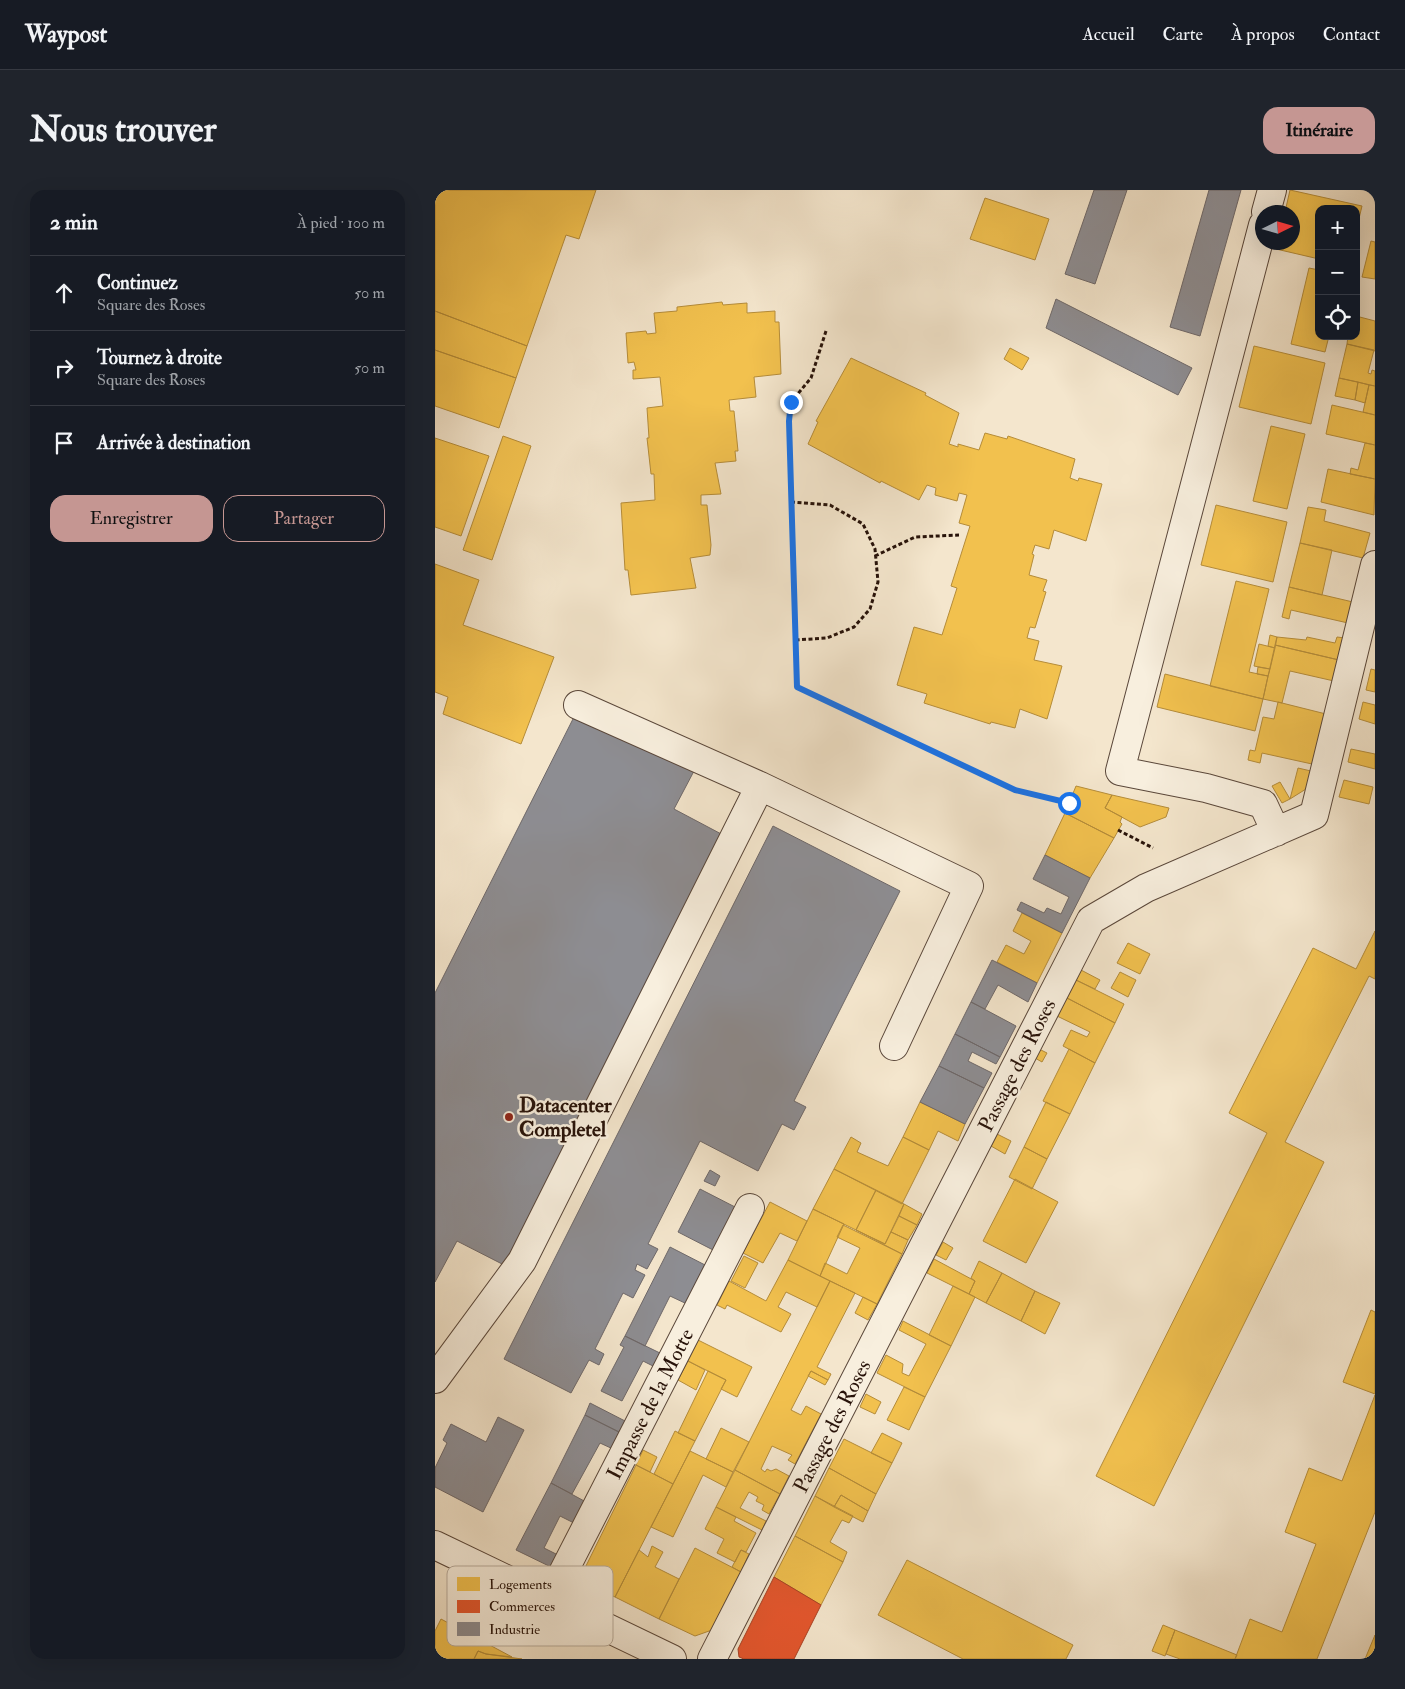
<!DOCTYPE html>
<html lang="fr">
<head>
<meta charset="utf-8">
<style>
  body { margin:0; font-family:"IM FELL Double Pica",serif; background:#20242c; color:#f1f3f6 }
  .controls { position:absolute; right:15px; top:15px; display:grid; overflow:hidden; border-radius:10px; box-shadow:0 5px 20px #0002 }
  .controls button { width:45px; height:45px; display:grid; place-items:center; padding:0; border:0; border-bottom:1px solid #363941; background:#171b24; color:#f1f3f6; font:25px sans-serif }
  .compass { position:absolute; left:820px; top:15px; width:45px; height:45px; border-radius:50%; background:#171b24; box-shadow:0 5px 20px #0002; rotate:85deg }
  .stop { position:absolute; width:15px; height:15px; margin:-11px; border:4px solid #1a73e8; border-radius:50%; background:#fff }
  .stop.end { background:#1a73e8; border-color:#fff; box-shadow:0 1px 5px #0008 }
  .list { margin:0; padding:0; list-style:none }
  h2 { display:flex; justify-content:space-between; align-items:center; height:65px; margin:0; padding:0 20px; font-size:21px }
  h2 small { font-size:16px; font-weight:400; color:#9ea1a6 }
  .list li { display:grid; grid-template-columns:32px 1fr auto; gap:15px; align-items:center; box-sizing:border-box; height:75px; padding:0 20px; border-top:1px solid #363941 }
  .list b { display:block; font-size:19px; white-space:nowrap }
  .list p { margin:0; font-size:16px; white-space:nowrap; color:#9ea1a6 }
  .list em { font-size:16px; font-style:normal; color:#9ea1a6 }
  .actions { display:flex; gap:10px; padding:15px 20px }
  .actions a { flex:1; padding:11px 0; border:1px solid #c59692; border-radius:15px; text-align:center; font-size:18px; color:#c59692 }
  .actions .main { background:#c59692; color:#111 }
  .icon { flex:none; width:28px; height:28px; fill:none; stroke:currentColor; stroke-width:2; stroke-linecap:round; stroke-linejoin:round }
  .map { position:relative; flex:none; width:940px; height:1469px; overflow:hidden; border-radius:15px }
  header { display:flex; align-items:center; gap:30px; box-sizing:border-box; height:70px; padding:0 25px; background:#171b24; border-bottom:1px solid #363941 }
  header strong { font-size:24px }
  nav { display:flex; gap:28px; margin-inline-start:auto; font-size:18px }
  .intro { display:flex; align-items:center; justify-content:space-between; box-sizing:border-box; height:120px; padding:0 30px }
  h1 { margin:0; font-size:35px }
  .button { padding:12px 22px; border-radius:15px; background:#c59692; color:#111; font-size:18px; font-weight:700 }
  main { display:flex; gap:30px; padding:0 30px }
  aside { flex:1; background:#171b24; border-radius:15px; box-shadow:0 5px 20px #0002 }
  .map>svg:first-child { display:block }
  .homes { fill:#f2c14e; stroke:#b58c39 }
  .shops { fill:#e4572e; stroke:#ab4223 }
  .industry { fill:#8d8d92; stroke:#6e6869 }
  .lines { fill:none; stroke-linecap:round; stroke-linejoin:round }
  .minor-casing { stroke:#5a473a; stroke-width:30 }
  .path { stroke:#271209; stroke-width:3; stroke-dasharray:4 2.5; stroke-linecap:butt }
  .minor { stroke:#f8efde; stroke-width:28 }
  .route { stroke:#1a73e8; stroke-width:6 }
  .poi-dot { fill:#8f2418; stroke:#f8efde; stroke-width:2 }
  .labels { text-anchor:middle; stroke-width:5; stroke-linejoin:round; paint-order:stroke }
  .street-label { font-size:21px; fill:#271209; stroke:#f8efde }
  .poi-label { font-size:21px; font-weight:bold; fill:#271209; stroke:#f8efde; text-anchor:start }
  .key { fill:#f8efde; stroke:#b9ad9e; stroke-width:1 }
  .key-label { font-size:14px; fill:#271209 }
</style>
</head>
<body>
<header>
<strong>Waypost</strong>
<nav><a>Accueil</a><a>Carte</a><a>À propos</a><a>Contact</a></nav>
</header>
<div class="intro"><h1>Nous trouver</h1><a class="button">Itinéraire</a></div>
<main>
<aside>
<h2>2 min<small>À pied · 100 m</small></h2>
<ul class="list">
<li><svg class="icon" aria-label="ahead" viewBox="0 0 24 24"><path d="M12 20V5M6 11l6-6 6 6"/></svg><div><b>Continuez</b><p>Square des Roses</p></div><em>50 m</em></li>
<li><svg class="icon" aria-label="right" viewBox="0 0 24 24"><path d="M7 20v-9h11M14 6l5 5-5 5"/></svg><div><b>Tournez à droite</b><p>Square des Roses</p></div><em>50 m</em></li>
<li><svg class="icon" aria-label="arrive" viewBox="0 0 24 24"><path d="M6 21V4h12l-3 4 3 4H6"/></svg><div><b>Arrivée à destination</b></div></li>
</ul>
<div class="actions"><a class="main">Enregistrer</a><a>Partager</a></div>
</aside>
<div class="map">
<svg width="940" height="1469" viewBox="0 0 940 1469">
  <rect width="100%" height="100%" fill="#f4e6cd"/>
  <filter id="stains"><feTurbulence type="fractalNoise" baseFrequency=".004" numOctaves="4"/><feColorMatrix values="0 0 0 0 .2 0 0 0 0 .09 0 0 0 0 .02 0 0 0 .5 -.17"/></filter>
  <radialGradient id="worn" r=".72"><stop offset=".6" stop-color="#630" stop-opacity="0"/><stop offset="1" stop-color="#630" stop-opacity=".3"/></radialGradient>
  <path class="homes" d="M0,0h161l-17,49 -13,-4 -39,111 -92,-35z
    M855,0l72,16 -6,25v-22h-37v50l-43,-10 2,-7h15v-30h-8z
    M550,8l64,21 -14,41 -65,-21z
    M936,51l4,1v37l-13,-2z
    M874,78l10,2v66h10l-4,16 -34,-8z
    M287,112l1,3 24,-2v10l28,-2v11h4l2,52 -27,3 2,20 -27,3 1,11h4l4,40h-3l1,10 -21,2 6,31 -20,1v10h6l4,40 -1,10 -20,3 6,30 -65,7 -3,-25h-3l-4,-67 34,-3 -1,-26h-3l-4,-36h2l-2,-30 16,-2 -3,-29 -27,2v-9h3l-2,-8 -6,1 -2,-30 20,-2 1,3 9,-1 -2,-20 23,-2v-4z
    M0,121l92,35 -11,32 -81,-28z
    M921,126l19,5v30l-28,-7 1,-8h8z
    M912,154l27,6 -6,23 3,1 1,-4 3,1v15l-36,-8z
    M819,156l71,17 -14,61 -72,-17z
    M575,158l19,10 -7,12 -18,-11z
    M0,160l81,28 -17,50 -64,-22z
    M416,168l75,35 -1,2 34,18 -10,31 9,3v-3l21,6 6,-17 22,6 1,-3 67,23 -5,19 8,3 1,-3 23,6 -16,57 -32,-11 -5,19 -14,-4 -3,9 2,1 -5,20 18,5 -4,11 3,1 -11,36 -5,-1 -3,11 12,3 -5,19 28,6 -15,53 -27,-10 -5,19 -24,-6 -1,2 -66,-21 3,-9 -30,-9 17,-58 28,8 15,-47 -6,-2 19,-60 -11,-3 8,-28 -8,-2 -2,8 -22,-6 1,-7 -9,-3 -8,15 -38,-19 -1,2 -72,-39 10,-22 -2,-1z
    M904,188l19,4 -3,18 -20,-4z
    M923,192l11,3 -4,18 -10,-3z
    M934,195l6,1v29l-12,-3z
    M897,215l43,10v30l-49,-11z
    M836,236l34,8 -18,75 -34,-8z
    M68,246l28,10 -39,114 -29,-10z
    M0,248l54,18 -28,80 -26,-9z
    M930,253l10,2v34l-25,-5 1,-6 7,2z
    M893,279l47,10 -1,36 -53,-13z
    M781,315l71,17 -14,60 -72,-17z
    M873,317l18,3 -2,11 46,12 -7,25 -63,-15z
    M865,353l32,7 -10,45 -33,-8z
    M0,374l44,16 -16,45 91,32 -33,87 -78,-30 5,-17 -13,-5z
    M801,391l33,8 -20,83 19,4 -5,23 -53,-13z
    M854,397l64,15 -5,21 -57,-13 -2,9 -7,-2z
    M835,445l7,2 -2,11 -7,-2z
    M842,447l29,3 1,-3 28,6 2,-6 8,1 -6,22 -64,-15z
    M824,454l16,4 -5,21 -16,-3z
    M840,455l64,15 -5,21 -44,-10 -8,32 -19,-4z
    M823,477l12,2 -2,7 -11,-2z
    M936,479l4,1v22l-9,-2z
    M730,484l98,25 -8,32 -98,-24z
    M843,512l48,12 -14,50 -50,-11 -2,10 -12,-3 2,-10 5,1 8,-34 11,2z
    M928,512l12,3v19l-16,-5z
    M916,559l24,5v15l-27,-7z
    M863,578l13,3 -5,18 -16,10z
    M909,590l29,7 -4,17 -30,-7z
    M845,592l10,17 -8,4 -10,-17z
    M641,596l36,9 -7,13 17,9 -2,5 2,2 -8,14 -49,-25z
    M677,605l57,13 -3,9 -26,10 -35,-19z
    M630,623l49,25 -24,40 -45,-23z
    M587,723l40,20 -25,50 -40,-21 9,-17 18,9 7,-13 -18,-10z
    M940,741v48l-6,-3 -84,166 39,20 -170,344 -58,-30 171,-343 -38,-20 84,-165 43,21z
    M693,753l22,11 -10,20 -23,-11z
    M646,780l19,10 -5,9 -19,-9z
    M685,782l16,8 -8,17 -17,-9z
    M641,790l48,24 -9,19 -48,-25z
    M632,808l48,25 -20,40 -32,-17 8,-16 16,7 3,-5 -33,-16z
    M604,859l8,4 -5,9 -7,-4z
    M634,859l26,14 -25,51 -27,-13z
    M485,912l45,22 -7,17 -20,-10 -9,19 -26,-13z
    M611,912l24,12 -23,45 -23,-12z
    M562,944l14,7 -6,13 -14,-8z
    M416,947l10,6 -4,9 31,14 15,-29 26,13 -27,54 -68,-35z
    M589,957l23,12 -15,30 -23,-12z
    M399,979l42,21 -20,40 -43,-21z
    M580,989l43,23 -32,61 -43,-22z
    M441,1000l28,14 -19,40 -29,-14z
    M335,1012l37,19 -10,20 -17,-8 -17,30 -20,-10z
    M469,1014l18,10 -5,11 -18,-9z
    M378,1019l31,15 -24,52 -32,-16z
    M464,1026l18,9 -9,15 -17,-8z
    M408,1035l59,29 -25,50 -57,-28 5,-13 22,11 13,-26 -23,-11z
    M421,1040l29,14 6,-12 17,8 -6,14z
    M508,1052l10,6 -7,12 -10,-5z
    M309,1066l14,7 -13,25 -14,-7z
    M499,1069l41,22 -6,13 -42,-21z
    M353,1070l42,21 -13,26 -31,-15 -8,15 13,7 -10,18 -54,-27 -2,4 -8,-4 12,-24 37,20z
    M544,1071l23,12 -16,30 -17,-9 6,-13 -4,-3z
    M567,1083l33,18 -14,30 -35,-18z
    M395,1091l25,12 -38,74 14,7 -3,6 -17,-9 -20,39 10,5 5,-9 15,8 -26,50 -7,-4 4,-5 -20,-9 -11,23 4,3 2,-3 4,2 5,-2 13,7 -9,18 -45,-24z
    M518,1096l22,11 -24,49 -22,-11z
    M600,1101l25,12 -15,31 -24,-13z
    M428,1107l14,7 -9,16 -13,-7z
    M936,1120l4,2v82l-32,-12z
    M468,1131l48,25 -26,51 -48,-24 9,-18 17,9 -1,9 7,3 17,-32 -27,-14z
    M263,1150l54,27 -15,30 -16,-8 5,-9 -38,-19z
    M253,1171l17,9 -9,20 -18,-10z
    M273,1181l18,9 -31,61 -17,-8z
    M376,1181l17,9 -3,5 -17,-9z
    M469,1197l21,10 -16,33 -22,-10z
    M431,1204l15,8 -6,12 -15,-7z
    M940,1205v117l-58,147h-82l15,-40 32,13 34,-88 -31,-12 24,-64 33,13z
    M286,1238l28,14 -16,30 -27,-13z
    M240,1241l20,10 -22,43 -19,-10z
    M447,1243l20,10 -10,20 -21,-10z
    M409,1249l48,24 -16,31 -47,-26z
    M208,1260l14,7 -7,15 -14,-7z
    M255,1261l43,21 -7,15 -23,-12 -30,62 -2,-1 -20,-9z
    M201,1275l37,19 -58,113 -36,-17z
    M394,1278l47,26 -8,17 -27,-16 -7,12 -19,-11z
    M300,1280l45,24 -11,20 -7,-4 2,-5 -8,-4 2,-4 -9,-5 -9,16 26,13 -4,9 -46,-23z
    M406,1305l27,16 -5,11 -29,-15z
    M380,1306l38,20 -4,7 -7,-3 -12,22 17,10 -4,10 -48,-26z
    M281,1317l20,10 -2,4 22,12 -10,19 -5,-2 -6,12 -18,-9 7,-14 -19,-10z
    M360,1346l48,26 -22,43 -47,-28z
    M217,1356l11,6 -8,15 24,12 -20,40 -44,-22 24,-47 9,7z
    M260,1358l46,24 -29,58 -17,6 -36,-17z
    M306,1360l8,4 -8,18 -9,-5z
    M472,1370l166,85 -7,14h-103l-85,-44z
    M6,1429l71,38 -26,-3 -8,-3 -4,8h-39v-28z
    M728,1435l12,5 -10,26 -13,-5z
    M740,1440l62,25 -2,4h-55l-14,-5z
    M940,1445v24h-10z
    M43,1461l8,3 36,5h-48z"/>
  <path class="shops" d="M339,1387l47,28 -27,54h-50l-5,-2 -1,-8z"/>
  <path class="industry" d="M659,0h33l-32,94 -30,-10z
    M774,0h32l-41,146 -30,-9z
    M621,109l136,69 -14,27 -132,-67z
    M142,521l117,60 -20,38 51,27 -219,430 -49,-25 -22,41v-289z
    M338,636l127,65 -106,210 12,6 -12,23 -12,-6 -24,47 -58,-30 -52,103 10,5 -11,20 -10,-5 -2,6 10,5 -12,23 -10,-5 -28,56 9,5 -5,11 -10,-5 -18,33 -67,-34z
    M610,665l45,23 -28,55 -45,-23 4,-8 23,11 3,-5 14,6 8,-17 -36,-18z
    M557,770l45,23 -9,19 -30,-17 -13,24 -14,-7z
    M536,812l45,24 -16,31 -45,-23z
    M520,844l45,23 -4,7 -24,-12 -4,9 24,12 -8,15 -45,-22z
    M504,876l45,22 -19,36 -45,-22z
    M275,980l10,6 -5,10 -11,-5z
    M265,999l37,19 -22,43 -37,-19z
    M235,1057l37,19 -20,38 -17,-8 -25,50 -20,-10z
    M190,1146l37,18 -7,13 -12,-6 -21,40 -21,-10 23,-44 -4,-2z
    M155,1213l37,19 -6,11 -36,-18z
    M150,1225l36,18 -8,16 -13,-6 -28,51 -21,-11z
    M63,1227l26,13 -41,82 -48,-25v-19l12,-25 -4,-3 8,-16 35,18z
    M116,1293l35,19 -10,22 -16,-8 -16,32 16,8 -9,11 -35,-17z"/>
  <g class="lines">
    <defs>
      <path id="minor" d="M831,22l6,-22
        M828,35l-143,546 86,17 57,16 13,28
        M325,596l209,100 -75,160
        M0,1189l87,-118 238,-475 -182,-81
        M0,1355l237,114
        M114,1410l201,-392
        M277,1469l379,-739 55,-32 168,-73 61,-250"/>
    </defs>
    <use href="#minor" class="minor-casing"/>
    <path class="path" d="M391,141l-15,47 -20,24 -2,19 8,266 218,103 54,13
      M356,312l39,3 33,19 12,25 3,33 -8,27 -16,18 -27,11 -32,2
      M440,366l40,-19 44,-2
      M683,640l35,18"/>
    <use href="#minor" class="minor"/>
  </g>
  <g class="lines">
    <path class="route" d="M356,212l-2,19 8,266 218,103 54,13"/>
  </g>
  <circle class="poi-dot" cx="74" cy="927" r="5"/>
  <g class="labels">
    <g class="street-label">
      <text transform="translate(582 875) rotate(-63)" y="7">Passage des Roses</text>
      <text transform="translate(215 1214) rotate(-63)" y="7">Impasse de la Motte</text>
      <text transform="translate(397 1236) rotate(-63)" y="7">Passage des Roses</text>
    </g>
    <g class="poi-label">
      <text x="84" y="922">Datacenter<tspan x="84" dy="24">Completel</tspan></text>
    </g>
  </g>
  <rect x="12" y="1376" width="166" height="80" rx="8" class="key"/>
  <rect x="22" y="1387" width="23" height="14" fill="#f2c14e"/>
  <rect x="22" y="1410" width="23" height="13" fill="#e4572e"/>
  <rect x="22" y="1432" width="23" height="14" fill="#8d8d92"/>
  <g class="key-label">
    <text x="54" y="1399">Logements</text>
    <text x="54" y="1421">Commerces</text>
    <text x="54" y="1444">Industrie</text>
  </g>
  <rect width="100%" height="100%" filter="url(#stains)"/>
  <rect width="100%" height="100%" fill="url(#worn)"/>
</svg>
<div class="controls">
<button>+</button>
<button>−</button>
<button><svg class="icon" aria-label="locate" viewBox="0 0 24 24"><circle cx="12" cy="12" r="6"/><path d="M12 2v4M12 18v4M2 12h4M18 12h4"/></svg></button>
</div>
<svg class="compass" viewBox="-18 -18 36 36"><path d="M0-13l5 13h-10z" fill="#e53935"/><path d="M0 13l5-13h-10z" fill="#9ea1a6"/></svg>
<div class="stop" style="left:634px;top:613px"></div>
<div class="stop end" style="left:356px;top:212px"></div>
</div>
</main>
</body>
</html>
